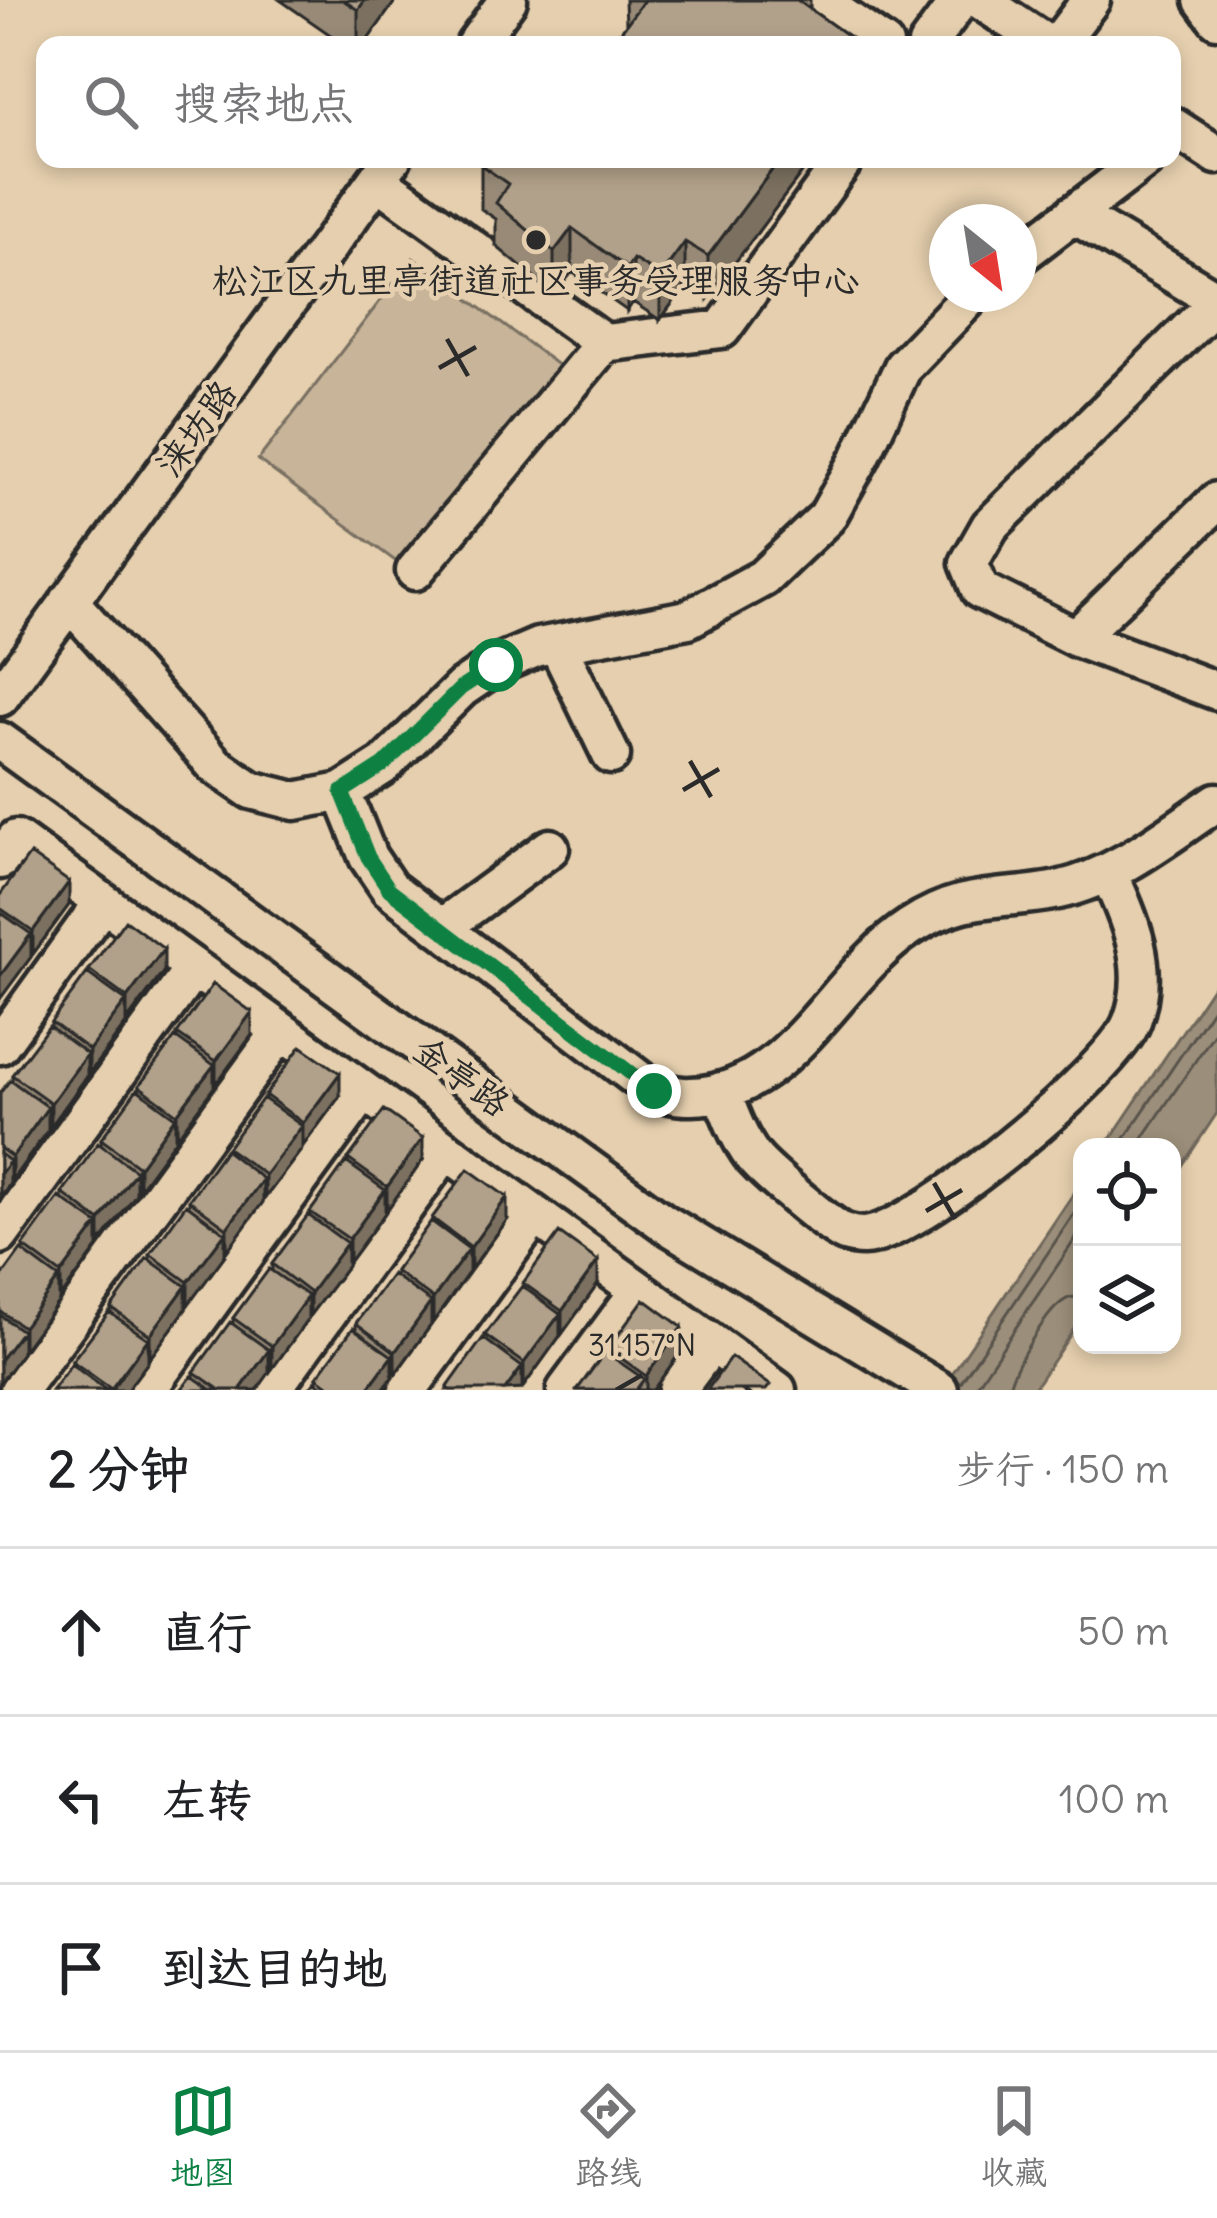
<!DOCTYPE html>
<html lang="zh">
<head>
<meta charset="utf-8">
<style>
  body { margin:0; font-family:Delius,"LXGW WenKai TC",sans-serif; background:#f6f6f6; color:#202124 }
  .controls { position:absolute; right:36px; bottom:36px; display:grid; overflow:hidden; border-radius:24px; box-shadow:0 6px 18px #0003 }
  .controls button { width:108px; height:108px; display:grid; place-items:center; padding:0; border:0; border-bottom:3px solid #e0e0e0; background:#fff; color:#202124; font:60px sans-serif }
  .compass { position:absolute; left:929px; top:204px; width:108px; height:108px; border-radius:50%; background:#fff; box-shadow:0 6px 18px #0003; rotate:150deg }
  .stop { position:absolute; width:36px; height:36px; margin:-27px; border:9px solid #0b8043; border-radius:50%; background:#fff }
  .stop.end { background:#0b8043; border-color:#fff; box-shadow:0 3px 12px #0008 }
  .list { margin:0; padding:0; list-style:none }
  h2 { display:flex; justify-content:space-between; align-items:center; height:156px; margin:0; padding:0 48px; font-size:51px }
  h2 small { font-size:39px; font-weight:400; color:#757577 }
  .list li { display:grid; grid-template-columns:78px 1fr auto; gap:36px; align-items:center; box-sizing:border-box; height:168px; padding:0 48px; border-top:3px solid #e0e0e0 }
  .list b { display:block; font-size:45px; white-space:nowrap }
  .list em { font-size:39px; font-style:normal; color:#757577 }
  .icon { flex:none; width:66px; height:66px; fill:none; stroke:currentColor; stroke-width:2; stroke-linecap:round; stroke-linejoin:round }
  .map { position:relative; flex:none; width:1217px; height:1390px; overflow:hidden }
  .search { position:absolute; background:#fff; box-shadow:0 6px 18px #0003; left:36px; right:36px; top:36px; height:132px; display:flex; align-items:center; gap:30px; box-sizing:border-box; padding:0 42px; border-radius:24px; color:#757577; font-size:45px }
  .sheet { height:660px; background:#fff }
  nav { display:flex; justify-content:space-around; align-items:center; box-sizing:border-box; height:168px; border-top:3px solid #e0e0e0; background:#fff; font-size:33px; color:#757577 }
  nav a { display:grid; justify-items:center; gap:6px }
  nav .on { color:#0b8043 }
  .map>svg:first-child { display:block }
  .green { fill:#c7b499; stroke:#797062; stroke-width:3 }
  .water { fill:#9b8e7a; stroke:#6e665a; stroke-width:3 }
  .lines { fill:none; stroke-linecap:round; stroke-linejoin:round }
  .shore { stroke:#58534b; stroke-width:3 }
  .minor-casing { stroke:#2b2b2b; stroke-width:45 }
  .minor { stroke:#e5cfae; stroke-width:36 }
  .wall { fill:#988a77; stroke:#2b2b2b; stroke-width:3 }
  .shaded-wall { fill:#7c7161; stroke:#2b2b2b; stroke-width:3 }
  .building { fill:#b1a18a; stroke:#2b2b2b; stroke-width:3 }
  .route { stroke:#0b8043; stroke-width:15 }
  .ticks { fill:none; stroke:#2b2b2b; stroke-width:4.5 }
  .poi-dot { fill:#2b2b2b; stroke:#e5cfae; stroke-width:4.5 }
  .labels { text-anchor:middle; stroke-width:9; stroke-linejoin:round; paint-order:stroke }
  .poi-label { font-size:36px; fill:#2b2b2b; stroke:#e5cfae }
  .street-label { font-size:36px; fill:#2b2b2b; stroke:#e5cfae }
  .ticks-label { font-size:30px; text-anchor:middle; fill:#2b2b2b; stroke:#e5cfae; stroke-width:9; stroke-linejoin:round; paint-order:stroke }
</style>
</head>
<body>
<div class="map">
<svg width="1217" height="1390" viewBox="0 0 1217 1390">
  <rect width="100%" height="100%" fill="#e5cfae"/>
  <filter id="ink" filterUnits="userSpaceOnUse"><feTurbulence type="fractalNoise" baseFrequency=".00833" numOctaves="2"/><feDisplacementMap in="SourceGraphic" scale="24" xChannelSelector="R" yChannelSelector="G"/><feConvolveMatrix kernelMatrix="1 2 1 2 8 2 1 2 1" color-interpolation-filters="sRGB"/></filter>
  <g filter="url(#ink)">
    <path class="green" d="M413,258l146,108 -157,200 -144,-106z"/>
    <path class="water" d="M1217,980v133l-45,68v-34h-67z
      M1082,1181v136l-49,73h-92z"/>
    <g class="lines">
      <path class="shore" d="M1119,1147l98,-145
        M1137,1147l80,-118
        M959,1385l123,-183
        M974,1390l108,-161
        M1009,1390c1,-19 37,-77 53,-88 8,-6 11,-5 20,-5"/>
      <defs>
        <path id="minor" d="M819,0l65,45
          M980,0l68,45
          M1203,0l14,19
          M475,45l33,-45
          M927,45l33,-45
          M1057,45l34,-45
          M1172,126l45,29
          M377,180l227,163
          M1073,214l144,86
          M1019,256l127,-97
          M1217,302l-227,224 -21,37 11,27 96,48 141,53
          M415,571l189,-228 118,-14 123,-170
          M69,601l146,164 36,25 44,11 47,-9 42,-27 78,-77 34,-23 42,-18 150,-28 75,-41 64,-61 34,-61 42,-89 70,-73
          M1076,638l141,-137
          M557,644l54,111
          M0,697l392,-538
          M0,741l664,482 275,167
          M342,792l26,65 21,31 265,203c12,2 25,6 37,5 100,-2 145,-121 219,-169 55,-36 88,-25 148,-37 59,-13 110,-55 159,-88
          M0,860l16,-21 761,551
          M441,928l109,-80
          M0,1045l103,-143
          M721,1091c9,23 17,46 32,66 10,13 78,71 92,76 6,2 12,3 18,3 50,1 252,-166 269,-215 20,-53 -2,-101 -24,-149
          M0,1235l194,-267
          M19,1390l262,-359
          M147,1390l217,-299
          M272,1390l174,-240
          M408,1390l127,-175
          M566,1390l73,-99
          M677,1390l35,-47"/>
      </defs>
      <use href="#minor" class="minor-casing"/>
      <use href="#minor" class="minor"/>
    </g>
    <path class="wall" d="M280,0h116l-32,45h-19z
      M625,0h185v9l51,36h-250l15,-20z
      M812,159l-104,140 -23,-13 -25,34 -27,-18 -6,9 -55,-39 -18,23 -58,-49v-27l-15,-10v-44z
      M0,895l69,10 -36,49 -2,-1v4l-31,42z
      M89,970l75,1 -37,50 -1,-1v4l-37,49 -2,-1v4l-36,50 -3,-2v6l-36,50 -2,-2v6l-10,13v-104l12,-11v-7l39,-47v-6l38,-48z
      M177,1034l75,1 -36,49 -2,-1v4l-37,50 -2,-2v5l-36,49 -3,-2v7l-36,49 -2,-2v6l-37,50 -2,-2v6l-36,49 -1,-1v4l-22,30v-104l23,-27v-6l39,-48v-5l39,-48v-6l38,-48v-5l38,-48z
      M265,1095l75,1 -37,50 -1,-1v4l-37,49 -2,-2v6l-36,49 -2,-2v6l-37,50 -2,-2v6l-36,49 -2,-1v5l-21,28h-75l20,-25v-4l39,-48v-5l39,-48v-6l39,-47v-7l38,-48v-4l38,-48z
      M348,1159l75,1 -36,50 -2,-1v4l-36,49 -2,-1v5l-37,49 -2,-2v6l-36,50 -3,-2v6l-12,17h-76l13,-13v-5l39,-48v-6l39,-47v-7l38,-48v-4l38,-48z
      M432,1218l75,2 -36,49 -2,-1v4l-36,50 -2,-2v5l-36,49 -3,-2v6l-9,12h-75l9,-7v-6l39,-47v-7l39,-47v-5l37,-48z
      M523,1283l75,1 -36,50 -2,-2v4l-36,50 -2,-2v5l-75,1 38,-50v-5l38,-48z
      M608,1349l74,1 -29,40h-76l31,-37z"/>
    <path class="shaded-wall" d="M365,0h31l-32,45h-6v-35z
      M780,159h32l-104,140v-43z
      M572,228v44l-18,23v-43z
      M685,242v44l-25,34v-44z
      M633,259v43l-6,9v-43z
      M69,882v23l-36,49v-23z
      M31,934v23l-31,42v-23z
      M164,949v22l-37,50v-23z
      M126,1001v23l-37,49v-23z
      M252,1012v23l-36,49v-23z
      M87,1054v22l-36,50v-23z
      M214,1065v22l-37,50v-23z
      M340,1073v23l-37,50v-23z
      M48,1107v23l-36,50v-23z
      M175,1117v23l-36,49v-22z
      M302,1126v23l-37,49v-23z
      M423,1138v22l-36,50v-23z
      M10,1161v23l-10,13v-23z
      M136,1171v23l-36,49v-22z
      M263,1179v23l-36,49v-23z
      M385,1190v23l-36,49v-23z
      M507,1197v23l-36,49v-22z
      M98,1224v23l-37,50v-23z
      M225,1233v22l-37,50v-23z
      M347,1243v23l-37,49v-22z
      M469,1249v23l-36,50v-23z
      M598,1261v23l-36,50v-23z
      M59,1278v23l-36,49v-23z
      M186,1286v23l-36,49v-23z
      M308,1296v23l-36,50v-23z
      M431,1302v23l-36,49v-22z
      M560,1314v22l-36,50v-23z
      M682,1327v23l-29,40h-7v-14z
      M22,1331v22l-22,30v-23z
      M148,1339v23l-21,28h-16z
      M269,1350v23l-12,17h-17z
      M392,1356v22l-9,12h-16z
      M522,1367v22l-17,1z"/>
    <path class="building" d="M343,0h22l-7,10z
      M644,0h153l64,45h-62l-2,-2 -1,2h-185z
      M589,34l16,11h-44l16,-9z
      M486,159h294l-72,97 -23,-14 -25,34 -27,-17 -6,9 -55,-40 -18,24 -58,-49 12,-19 -27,-19z
      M30,854l39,28 -36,49 -33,-23v-13z
      M0,912l31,22 -31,42z
      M125,920l39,29 -37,49 -38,-28z
      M87,973l39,28 -37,49 -38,-28z
      M213,984l39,28 -36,49 -39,-27z
      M49,1026l38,28 -36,49 -39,-28z
      M175,1037l39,28 -37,49 -38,-28z
      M301,1046l39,27 -37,50 -38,-28z
      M10,1080l38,27 -36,50 -12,-9v-55z
      M137,1089l38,28 -36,50 -38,-28z
      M263,1098l39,28 -37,49 -38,-27z
      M384,1110l39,28 -36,49 -39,-28z
      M98,1143l38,28 -36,50 -38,-28z
      M225,1150l38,29 -36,49 -38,-28z
      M0,1154l10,7 -10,13z
      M346,1162l39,28 -36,49 -39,-27z
      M468,1169l39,28 -36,50 -39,-29z
      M59,1197l39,27 -37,50 -38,-28z
      M186,1204l39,29 -37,49 -38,-28z
      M308,1215l39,28 -37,50 -38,-29z
      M431,1221l38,28 -36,50 -38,-28z
      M559,1233l39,28 -36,50 -39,-28z
      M21,1250l38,28 -36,49 -23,-16v-32z
      M147,1258l39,28 -36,49 -39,-27z
      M269,1269l39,27 -36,50 -39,-28z
      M392,1274l39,28 -36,50 -39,-29z
      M522,1286l38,28 -36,49 -39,-28z
      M644,1299l38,28 -36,49 -38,-27z
      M109,1312l39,27 -37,50 -39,-28z
      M0,1315l22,16 -22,29z
      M230,1322l39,28 -29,40h-20l-26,-18z
      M353,1328l39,28 -25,34h-32l-18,-13z
      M483,1338l39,29 -17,23h-55l-3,-2z
      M605,1352l39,27 -8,11h-59z
      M731,1357l39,28 -4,5h-59z
      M71,1364l35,26h-54z
      M192,1376l20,14h-31z
      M315,1381l12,9h-19z"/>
  </g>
  <g class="lines" filter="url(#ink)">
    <path class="route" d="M496,665l-35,23 -77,77 -42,27 26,65 21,32 265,202"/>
  </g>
  <path class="ticks" d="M447,339l21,37M439,368l37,-21M690,761l21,36M683,790l36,-21M934,1183l21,36M926,1211l36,-21M616,1390l26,-15"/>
  <circle class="poi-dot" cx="536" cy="240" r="12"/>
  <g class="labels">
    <g class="poi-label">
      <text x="536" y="293">松江区九里亭街道社区事务受理服务中心</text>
    </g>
    <g class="street-label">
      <text transform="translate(196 428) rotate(-54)" y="13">涞坊路</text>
      <text transform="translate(462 1076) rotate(36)" y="13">金亭路</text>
    </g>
  </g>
  <g class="ticks-label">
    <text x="642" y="1356">31.157°N</text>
  </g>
</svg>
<div class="controls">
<button><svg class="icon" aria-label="locate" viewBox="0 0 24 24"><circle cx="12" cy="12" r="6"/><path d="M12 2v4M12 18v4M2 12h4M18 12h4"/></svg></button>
<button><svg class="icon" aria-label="layers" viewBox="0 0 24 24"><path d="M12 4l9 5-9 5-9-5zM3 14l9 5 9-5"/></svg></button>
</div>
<svg class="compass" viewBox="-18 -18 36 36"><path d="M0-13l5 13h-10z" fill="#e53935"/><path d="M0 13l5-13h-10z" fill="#757577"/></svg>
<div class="stop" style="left:496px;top:665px"></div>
<div class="stop end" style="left:654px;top:1091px"></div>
<div class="search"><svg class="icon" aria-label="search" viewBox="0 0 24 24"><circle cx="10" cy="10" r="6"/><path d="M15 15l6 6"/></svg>搜索地点</div>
</div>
<section class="sheet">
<h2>2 分钟<small>步行 · 150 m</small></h2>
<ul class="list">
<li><svg class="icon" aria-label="ahead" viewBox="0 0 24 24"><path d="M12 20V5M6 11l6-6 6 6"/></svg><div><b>直行</b></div><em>50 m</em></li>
<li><svg class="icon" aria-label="left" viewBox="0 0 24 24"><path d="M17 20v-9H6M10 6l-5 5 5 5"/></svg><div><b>左转</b></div><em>100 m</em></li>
<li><svg class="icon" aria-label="arrive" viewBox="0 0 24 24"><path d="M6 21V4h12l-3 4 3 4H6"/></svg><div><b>到达目的地</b></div></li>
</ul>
</section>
<nav>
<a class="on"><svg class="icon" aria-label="map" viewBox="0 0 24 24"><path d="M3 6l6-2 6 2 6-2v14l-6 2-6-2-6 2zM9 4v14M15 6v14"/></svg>地图</a>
<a><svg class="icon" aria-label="directions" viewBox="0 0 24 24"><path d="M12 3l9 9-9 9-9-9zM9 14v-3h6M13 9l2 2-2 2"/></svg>路线</a>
<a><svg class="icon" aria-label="saved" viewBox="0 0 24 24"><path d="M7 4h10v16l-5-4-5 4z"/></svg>收藏</a>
</nav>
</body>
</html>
